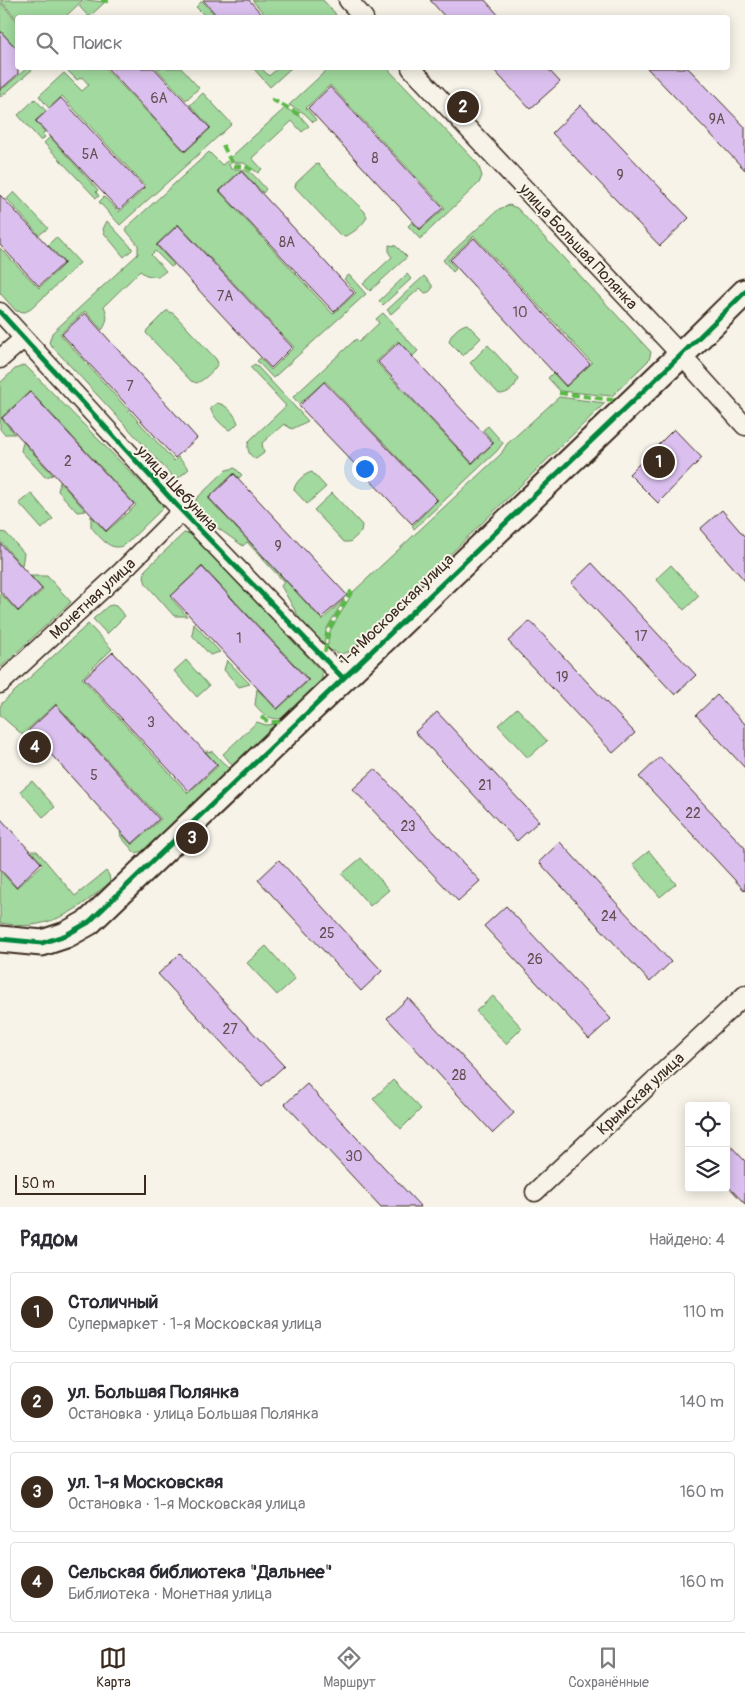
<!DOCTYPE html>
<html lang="ru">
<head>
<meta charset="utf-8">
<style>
  body { margin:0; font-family:Pangolin,sans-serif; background:#f7f7f7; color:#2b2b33 }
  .controls { position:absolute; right:15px; bottom:15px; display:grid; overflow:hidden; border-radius:5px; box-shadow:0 2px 12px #0003 }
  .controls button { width:45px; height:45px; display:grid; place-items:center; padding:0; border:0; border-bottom:1px solid #e1e1e2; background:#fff; color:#2b2b33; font:25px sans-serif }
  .scale { position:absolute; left:15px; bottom:12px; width:131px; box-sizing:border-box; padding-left:5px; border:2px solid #3b2a1e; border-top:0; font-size:14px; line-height:18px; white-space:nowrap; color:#3b2a1e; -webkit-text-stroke:4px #f7f3e8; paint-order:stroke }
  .you { position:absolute; left:364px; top:468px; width:18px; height:18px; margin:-12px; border:4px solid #fff; border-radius:50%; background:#1a73e8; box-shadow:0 0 0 8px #1a73e833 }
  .badge { display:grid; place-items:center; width:32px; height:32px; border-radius:50%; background:#3b2a1e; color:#fff; font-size:16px; font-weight:700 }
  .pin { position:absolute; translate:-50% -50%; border:2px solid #fff; box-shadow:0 1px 5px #0006 }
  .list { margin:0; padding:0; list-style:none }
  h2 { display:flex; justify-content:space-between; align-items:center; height:65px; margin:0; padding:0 20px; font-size:21px }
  h2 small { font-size:16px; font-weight:400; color:#7c7c81 }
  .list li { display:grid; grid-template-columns:32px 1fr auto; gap:15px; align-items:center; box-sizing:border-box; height:80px; margin:0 10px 10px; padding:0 10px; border:1px solid #e1e1e2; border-radius:5px }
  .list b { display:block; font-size:19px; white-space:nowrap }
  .list p { margin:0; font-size:16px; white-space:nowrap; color:#7c7c81 }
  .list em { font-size:16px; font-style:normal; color:#7c7c81 }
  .icon { flex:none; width:28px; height:28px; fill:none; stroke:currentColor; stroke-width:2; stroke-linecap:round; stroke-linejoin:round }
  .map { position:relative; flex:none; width:745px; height:1207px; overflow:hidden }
  .search { position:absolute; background:#fff; box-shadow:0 2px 12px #0003; left:15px; right:15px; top:15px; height:55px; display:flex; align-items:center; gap:12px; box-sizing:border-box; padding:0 18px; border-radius:5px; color:#7c7c81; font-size:19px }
  .sheet { height:425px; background:#fff }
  nav { display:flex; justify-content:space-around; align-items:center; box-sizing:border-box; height:70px; border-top:1px solid #e1e1e2; background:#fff; font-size:14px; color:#7c7c81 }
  nav a { display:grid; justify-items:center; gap:2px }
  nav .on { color:#3b2a1e }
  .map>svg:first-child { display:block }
  .green { fill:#a1d99e; stroke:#6e825e }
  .building { fill:#dbc0ef; stroke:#3b2a1e }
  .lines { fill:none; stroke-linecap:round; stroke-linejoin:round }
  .street-casing { stroke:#3b2a1e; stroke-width:21 }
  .secondary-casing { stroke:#3b2a1e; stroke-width:29 }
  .street { stroke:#f7f3e8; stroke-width:18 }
  .secondary { stroke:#f7f3e8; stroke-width:25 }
  .quiet { stroke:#58b947; stroke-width:4; stroke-dasharray:8 4; stroke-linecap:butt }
  .cycleway-casing { stroke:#f7f3e8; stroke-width:8 }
  .cycleway { stroke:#00873e; stroke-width:5 }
  .labels { text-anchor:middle; stroke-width:4; stroke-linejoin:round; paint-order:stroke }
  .number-label { font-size:14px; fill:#635052 }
  .street-label { font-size:16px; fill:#3b2a1e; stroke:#f7f3e8 }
</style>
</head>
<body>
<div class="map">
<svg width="745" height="1207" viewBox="0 0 745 1207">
  <rect width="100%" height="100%" fill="#f7f3e8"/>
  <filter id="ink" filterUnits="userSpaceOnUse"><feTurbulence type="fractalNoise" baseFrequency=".02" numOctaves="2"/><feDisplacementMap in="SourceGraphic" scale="10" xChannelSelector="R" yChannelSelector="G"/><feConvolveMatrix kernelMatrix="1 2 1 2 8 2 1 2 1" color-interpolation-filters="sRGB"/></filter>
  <g filter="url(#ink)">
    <path class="green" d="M0,0h83l-18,17 -47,1 -1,1z
      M86,0l19,2 -16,15 -10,-11z
      M252,0h71l12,13 1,4h-69z
      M202,1l15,16h-11l-10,-10z
      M0,2l17,19v28l-17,-19z
      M27,68h7l-33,29 -1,-2v-12l5,4z
      M70,68h35l80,84 26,-24 -21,-23 13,-12 29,31 -112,101 -21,-23 5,-5 15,15 27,-25 -84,-91 -13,12 -10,-12 25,-23 18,18 7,-6 -7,-8 -5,3 -10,-10z
      M156,68h25l18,20 -13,12z
      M253,68h8l8,8 9,-8h13l-21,19z
      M329,68h58l91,96 4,12 -3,7 -59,56 -12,-13 4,-4 8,8 25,-22 -115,-123 -24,23 10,12 -3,2 -9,-9 -15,-8z
      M35,99l11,12 -11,10 10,11 -3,2 3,3 -4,4 -23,-26z
      M285,108l16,9 8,9 -7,6 -10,-11 -40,37 10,11 -4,4 -14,-10h-10l-3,-6z
      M50,137l48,53 -2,2 3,4 -3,2 -52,-55z
      M209,152l13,13 5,-4 4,8c21,-1 22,6 35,20l-3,4 -22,-23 -22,21 114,123 23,-21 -12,-14 5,-4 17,19 -93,84 -16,-17 3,-3 11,12 23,-23 -116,-123 -22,21 18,20 -3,2 -16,-16 -4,4 15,16 -8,6 -12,-2 -6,-4 -36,35c4,9 4,16 -2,24l-17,-19 -25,23 114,127 4,-4 11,12 -13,11 -127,-137 3,-10 86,-79v-9l-13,-16z
      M318,164l47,48 2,5c-4,8 -13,16 -22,19l-5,-1 -45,-48 1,-4 19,-18z
      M14,192l34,36 -9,7 -32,-36z
      M509,205l8,3 134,144 -2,8 -37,36 -52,-5 -12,-13 5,-5 13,14 26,-24 -118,-127 -26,24 8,9 -3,3 -10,-12 56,-51z
      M107,221l25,27v2l-8,7 -20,-24 -1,-4z
      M56,237l24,26 -49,46 -6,3 -9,-1 -16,-18v-45l39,40 26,-25 -17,-18z
      M389,245l7,1 11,11 -37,34 -7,-7 29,-27 -3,-4z
      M407,274l4,5 -28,26 -4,-4z
      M424,276l8,9v4l-3,3 -4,1 -5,-5 -29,26 -4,-4z
      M166,311h2l6,3 42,45 2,4c-4,8 -13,16 -21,20l-6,-2 -45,-48 1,-3z
      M383,313l35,38 -5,5 -15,-15 -22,21 96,102 22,-21 -11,-13 5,-4 15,17 -6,8 -83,78 -2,-3 26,-26 -113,-119 -26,23 -6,-7 63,-58 3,3 20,-19 -3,-4z
      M467,324l14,14 -18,18 -14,-14c1,-8 11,-17 18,-18z
      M488,345l30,33c-2,9 -9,16 -19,16l-29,-31z
      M255,364l53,57 -16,8 -8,-5 -22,19 2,10 -8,6c-7,-3 -10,-10 -7,-18l37,-35 -36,-39z
      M25,365l137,139 1,4 -37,36c-15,10 -26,-7 -35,-17v-11l15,16 30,-27 -106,-114 -29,27 14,16h-11l-4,-5v-46l15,-14z
      M559,397l46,6 -254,248 -10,3 -14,-5 3,-18 23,-39 148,-138 6,-10z
      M217,403c9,1 18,11 21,20l-6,6 -3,1c-8,-5 -16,-14 -19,-22z
      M23,442l30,33 -8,2 -24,-26z
      M235,468l7,7 -3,3 -5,-5 -26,25 114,122 22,-21 -18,31 -2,17 -23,-26 -20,-35 3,-4 -37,-40 -4,4 -31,-22 -16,-16v-9l30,-29z
      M312,472l14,15 -19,17 -13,-14c1,-8 10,-16 18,-18z
      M60,482l26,29 -9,1 -19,-21z
      M31,493l22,26 -11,10 -23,-26z
      M332,493l30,32 -1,7 -11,10h-6l-30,-32z
      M0,532l6,1 18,20 -2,13 -22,-25z
      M184,533l7,1 131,138v8l-39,39c-16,0 -18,-3 -28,-14l2,-16 20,21 32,-30 -107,-114 -32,31 17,19h-13l-28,-32 -2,-7 1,-7z
      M671,565l28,31 -15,14 -28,-31z
      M31,576h16l24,26 -71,66v-75l18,19 25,-22z
      M112,605l4,1 9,10 -18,18 -14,-15 15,-13z
      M88,624l24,25 -30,29 106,115 30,-27 -13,-15 8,1 16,17 -86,82 -8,2 -14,-16 -1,-5 12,13 29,-26 -105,-115 -29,26 19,21h-5l-41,-36v-8l2,-4z
      M194,624l26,28 -10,3 -18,-20z
      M186,660l23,26 -12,11 -23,-26z
      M227,660l23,24 -11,3 -15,-17z
      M517,708l30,33 -19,17 -30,-33z
      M257,722l9,3 11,-1 -44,42 -10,-12z
      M32,781l23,26 -12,10 -23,-26z
      M31,851h6l38,45 31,-25 3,4 1,7c-24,21 -46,39 -78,43 -10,2 -22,-1 -32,-2v-52l16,17 27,-24z
      M649,851l27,33 -16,13 -27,-33z
      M361,858l28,32 -19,16 -28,-32z
      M266,946l29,33 -18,16 -30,-32z
      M493,996l29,32 -16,16 -30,-33z
      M393,1080l28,29 -20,20 -28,-30z"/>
    <path class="building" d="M203,0h46l16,18h-46z
      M430,0h55l16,18h-55z
      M0,31l18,19v24l-18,16z
      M107,68h47l56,60 -25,23z
      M492,68h55l13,14 -30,27z
      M647,68h41l57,59v43z
      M330,87l113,121 -23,21 -112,-121z
      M61,98l83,89 -25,23 -83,-89z
      M581,105l108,113 -29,28 -108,-113z
      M241,171l113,122 -20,19 -114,-121z
      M0,195l64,68 -25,23 -39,-41z
      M178,225l114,122 -21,21 -114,-123z
      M474,238l116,126 -24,22 -116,-126z
      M85,313l112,125 -22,20 -113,-124z
      M399,342l94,101 -21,20 -94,-101z
      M324,382l113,118 -25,24 -113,-118z
      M30,392l104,112 -28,27 -104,-113z
      M674,429l28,29 -44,45 -29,-29z
      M234,474l113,121 -26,23 -112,-120z
      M722,510l23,27v44l-45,-52z
      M0,543l42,46 -24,22 -18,-20z
      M592,563l104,112 -21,20 -104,-112z
      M202,567l106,113 -31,29 -106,-113z
      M530,621l105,112 -22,20 -105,-112z
      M113,652l104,113 -28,26 -105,-113z
      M717,695l28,29v44l-49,-53z
      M56,705l103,114 -27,25 -103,-114z
      M437,712l102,109 -22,20 -102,-109z
      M660,757l85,91v43l-106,-114z
      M375,769l105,112 -22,20 -105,-112z
      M0,818l41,45 -25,24 -16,-18z
      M560,842l111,120 -21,20 -111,-120z
      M279,860l103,111 -21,20 -103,-111z
      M506,906l105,113 -22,20 -105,-113z
      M180,954l104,112 -22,20 -104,-112z
      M408,998l106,115 -21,20 -106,-115z
      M307,1084l49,53 65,70h-40l-96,-103z
      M726,1141l19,20v43l-19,-20z"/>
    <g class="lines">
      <defs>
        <path id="street" d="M348,0l16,18
          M411,68l270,287 64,71
          M0,312l182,199 161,167
          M0,359l23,-20
          M0,684l121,-112 61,-61
          M535,1192l210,-197"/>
        <path id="secondary" d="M0,939l42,4 24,-8 23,-13 592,-567 64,-63"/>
      </defs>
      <use href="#street" class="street-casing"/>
      <use href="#secondary" class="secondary-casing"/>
      <use href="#street" class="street"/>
      <use href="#secondary" class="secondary"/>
      <path class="quiet" d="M101,0l11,2
        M271,99l32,17
        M223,145l10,21h11l8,4
        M559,393l54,7
        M325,652l3,-21 24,-41
        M261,717l8,5h14"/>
      <defs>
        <path id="cycleway" d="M0,312l182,199 161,167
          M0,939l42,4 24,-8 23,-13 592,-567 64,-63"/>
      </defs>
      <use href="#cycleway" class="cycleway-casing"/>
      <use href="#cycleway" class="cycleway"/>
    </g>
  </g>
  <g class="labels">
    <g class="number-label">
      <text x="159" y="103">6А</text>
      <text x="717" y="124">9А</text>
      <text x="90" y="159">5А</text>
      <text x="375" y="163">8</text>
      <text x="620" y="180">9</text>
      <text x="287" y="247">8А</text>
      <text x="225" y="301">7А</text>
      <text x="520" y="317">10</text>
      <text x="130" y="391">7</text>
      <text x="68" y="466">2</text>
      <text x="278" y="551">9</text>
      <text x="641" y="641">17</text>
      <text x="239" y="643">1</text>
      <text x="562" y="682">19</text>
      <text x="151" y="727">3</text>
      <text x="94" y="780">5</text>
      <text x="485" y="790">21</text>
      <text x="693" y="818">22</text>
      <text x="408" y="831">23</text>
      <text x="609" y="921">24</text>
      <text x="327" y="938">25</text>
      <text x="535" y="964">26</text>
      <text x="230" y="1034">27</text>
      <text x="459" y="1080">28</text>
      <text x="354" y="1161">30</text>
    </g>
    <g class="street-label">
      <text transform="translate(579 246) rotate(47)" y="6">улица Большая Полянка</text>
      <text transform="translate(178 488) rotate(47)" y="6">улица Шебунина</text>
      <text transform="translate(92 598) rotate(-43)" y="6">Монетная улица</text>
      <text transform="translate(396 609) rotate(-44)" y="6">1-я Московская улица</text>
      <text transform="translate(640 1093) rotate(-43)" y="6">Крымская улица</text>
    </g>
  </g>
</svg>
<div class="controls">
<button><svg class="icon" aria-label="locate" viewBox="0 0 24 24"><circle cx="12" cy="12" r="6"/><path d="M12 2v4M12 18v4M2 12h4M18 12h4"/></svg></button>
<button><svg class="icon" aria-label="layers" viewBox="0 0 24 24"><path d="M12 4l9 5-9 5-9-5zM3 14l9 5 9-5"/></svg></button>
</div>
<div class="scale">50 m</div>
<div class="you"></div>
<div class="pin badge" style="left:659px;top:462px">1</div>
<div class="pin badge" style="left:463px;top:107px">2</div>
<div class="pin badge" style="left:192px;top:838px">3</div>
<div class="pin badge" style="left:35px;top:747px">4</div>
<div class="search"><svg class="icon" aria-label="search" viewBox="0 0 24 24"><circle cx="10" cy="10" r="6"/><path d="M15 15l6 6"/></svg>Поиск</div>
</div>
<section class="sheet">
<h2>Рядом<small>Найдено: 4</small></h2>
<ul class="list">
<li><span class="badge">1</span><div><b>Столичный</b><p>Супермаркет · 1-я Московская улица</p></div><em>110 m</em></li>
<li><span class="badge">2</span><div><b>ул. Большая Полянка</b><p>Остановка · улица Большая Полянка</p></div><em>140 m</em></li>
<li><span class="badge">3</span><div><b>ул. 1-я Московская</b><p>Остановка · 1-я Московская улица</p></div><em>160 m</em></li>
<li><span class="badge">4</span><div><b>Сельская библиотека &quot;Дальнее&quot;</b><p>Библиотека · Монетная улица</p></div><em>160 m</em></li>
</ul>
</section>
<nav>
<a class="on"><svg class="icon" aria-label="map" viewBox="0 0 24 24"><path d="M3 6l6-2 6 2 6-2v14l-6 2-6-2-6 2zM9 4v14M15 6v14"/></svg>Карта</a>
<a><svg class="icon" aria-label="directions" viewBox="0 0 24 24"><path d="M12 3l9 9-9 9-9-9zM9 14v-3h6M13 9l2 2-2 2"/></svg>Маршрут</a>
<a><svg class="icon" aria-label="saved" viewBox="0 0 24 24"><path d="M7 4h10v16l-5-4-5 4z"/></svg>Сохранённые</a>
</nav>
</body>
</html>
